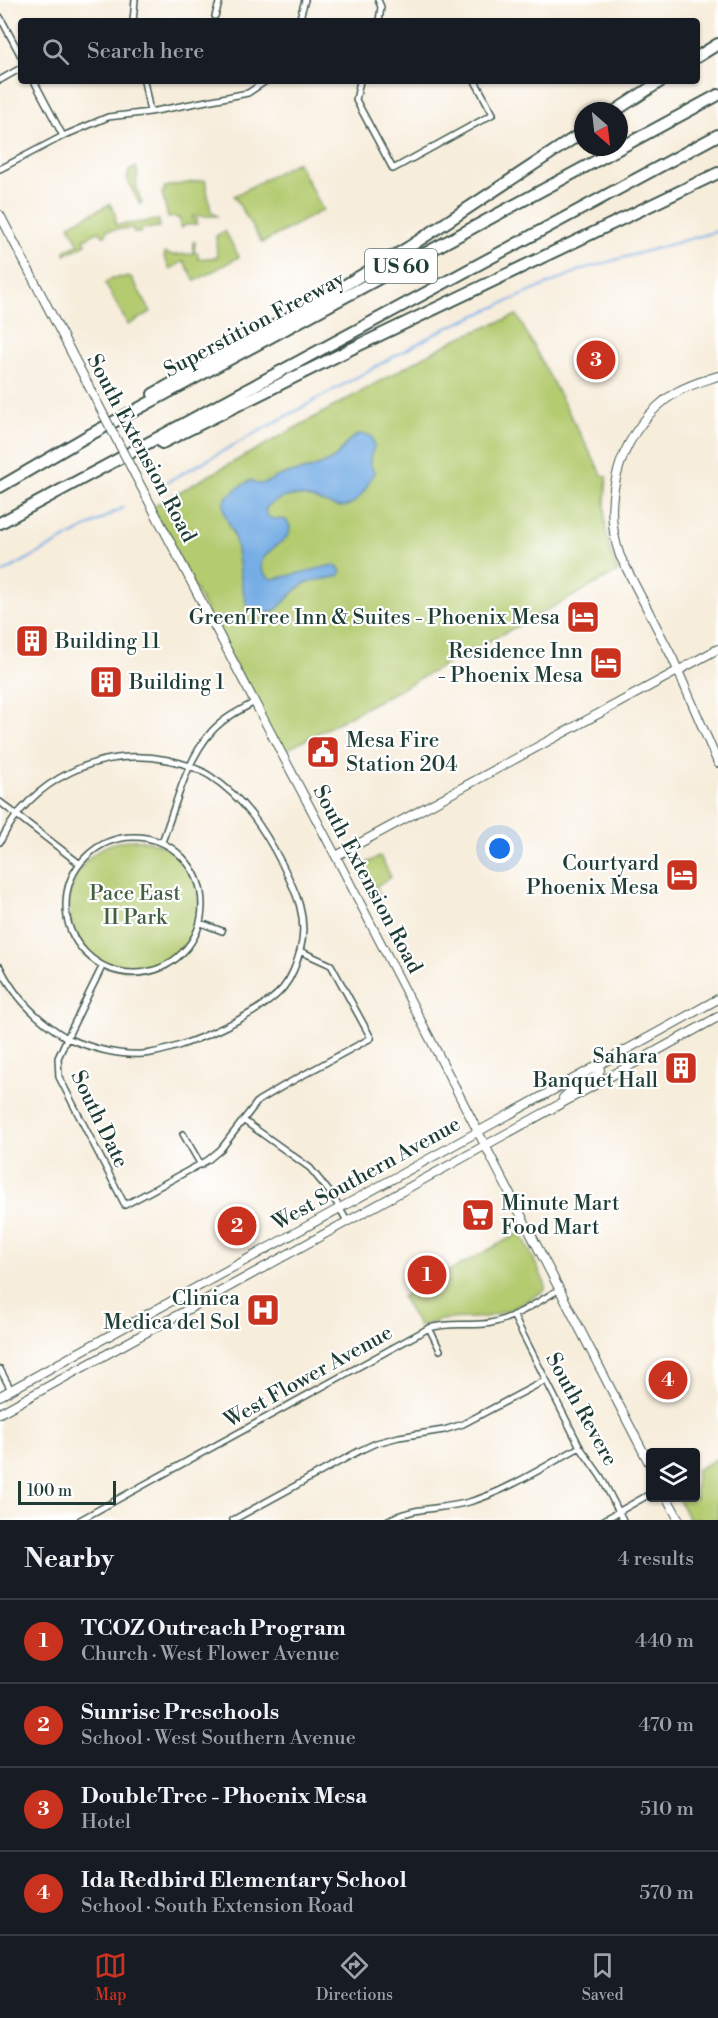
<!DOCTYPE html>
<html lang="en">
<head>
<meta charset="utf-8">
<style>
  body { margin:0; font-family:"Libre Bodoni",serif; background:#242831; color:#f1f3f6 }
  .controls { position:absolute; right:18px; bottom:18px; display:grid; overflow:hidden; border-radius:6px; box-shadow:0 2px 4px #0004 }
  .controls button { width:54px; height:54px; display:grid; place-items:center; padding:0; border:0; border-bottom:2px solid #363941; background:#171b24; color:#f1f3f6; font:30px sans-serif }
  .compass { position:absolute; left:574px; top:102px; width:54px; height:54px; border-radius:50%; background:#171b24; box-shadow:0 2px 4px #0004; rotate:152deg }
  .scale { position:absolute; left:18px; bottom:15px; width:98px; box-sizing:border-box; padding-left:6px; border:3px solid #1f3d34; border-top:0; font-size:16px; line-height:21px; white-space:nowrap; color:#1f3d34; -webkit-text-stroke:4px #fff; paint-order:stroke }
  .you { position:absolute; left:500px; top:849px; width:21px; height:21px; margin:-15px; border:4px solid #fff; border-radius:50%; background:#1a73e8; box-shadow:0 0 0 9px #1a73e833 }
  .badge { display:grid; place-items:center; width:39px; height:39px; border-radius:50%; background:#c8321e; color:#fff; font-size:20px; font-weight:700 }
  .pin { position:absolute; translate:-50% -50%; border:3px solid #fff; box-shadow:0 2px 6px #0006 }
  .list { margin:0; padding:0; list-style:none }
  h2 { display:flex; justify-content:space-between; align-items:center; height:78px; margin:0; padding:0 24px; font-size:26px }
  h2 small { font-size:20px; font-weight:400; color:#9ea1a6 }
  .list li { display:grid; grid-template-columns:39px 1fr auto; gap:18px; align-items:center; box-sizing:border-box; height:84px; padding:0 24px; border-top:2px solid #363941 }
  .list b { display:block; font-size:22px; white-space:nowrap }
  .list p { margin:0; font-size:20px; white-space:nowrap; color:#9ea1a6 }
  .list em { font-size:20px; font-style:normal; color:#9ea1a6 }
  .icon { flex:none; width:33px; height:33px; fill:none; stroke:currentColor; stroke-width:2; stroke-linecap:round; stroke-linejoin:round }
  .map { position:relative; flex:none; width:718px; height:1520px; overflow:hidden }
  .search { position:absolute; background:#171b24; box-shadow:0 2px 4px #0004; left:18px; right:18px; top:18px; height:66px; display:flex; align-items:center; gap:15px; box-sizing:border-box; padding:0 21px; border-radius:6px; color:#9ea1a6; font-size:22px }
  .sheet { height:414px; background:#171b24 }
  nav { display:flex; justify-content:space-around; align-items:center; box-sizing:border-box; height:84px; border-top:2px solid #363941; background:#171b24; font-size:16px; color:#9ea1a6 }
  nav a { display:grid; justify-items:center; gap:3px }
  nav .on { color:#c8321e }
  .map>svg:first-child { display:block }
  .green { fill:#b4cb6f; stroke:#6a8452; stroke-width:1.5 }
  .water { fill:#76ade5; stroke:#4a758c; stroke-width:1.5 }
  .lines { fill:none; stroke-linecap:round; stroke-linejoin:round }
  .stream { stroke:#76ade5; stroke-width:2 }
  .street-casing { stroke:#3f574d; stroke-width:8 }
  .secondary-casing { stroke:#3f574d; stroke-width:10 }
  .highway-casing { stroke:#3f574d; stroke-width:14 }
  .street { stroke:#fff; stroke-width:5 }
  .secondary { stroke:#fff; stroke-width:8 }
  .highway { stroke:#fff; stroke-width:10 }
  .secondary-bridge-casing { stroke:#3f574d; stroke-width:10; stroke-linecap:butt }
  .secondary-bridge { stroke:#fff; stroke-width:8 }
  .labels { text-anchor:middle; stroke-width:4.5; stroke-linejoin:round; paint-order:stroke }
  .shield { fill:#fff; stroke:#627771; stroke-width:1.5 }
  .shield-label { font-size:20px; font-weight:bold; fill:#1f3d34 }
  .street-label { font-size:21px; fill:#1f3d34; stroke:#fff }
  .poi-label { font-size:21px; fill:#1f3d34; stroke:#fff; text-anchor:end }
  .park-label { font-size:21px; fill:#446043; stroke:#fff }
</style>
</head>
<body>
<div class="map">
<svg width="718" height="1520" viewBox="0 0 718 1520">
  <rect width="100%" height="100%" fill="#fff"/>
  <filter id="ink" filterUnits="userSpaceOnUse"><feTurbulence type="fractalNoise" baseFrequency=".0167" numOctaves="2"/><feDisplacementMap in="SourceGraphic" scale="12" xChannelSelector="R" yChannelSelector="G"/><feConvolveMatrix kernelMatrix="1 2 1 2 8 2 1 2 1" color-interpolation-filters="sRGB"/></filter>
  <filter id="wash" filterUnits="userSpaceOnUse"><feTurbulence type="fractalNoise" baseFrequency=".008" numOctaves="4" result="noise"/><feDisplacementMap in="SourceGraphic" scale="24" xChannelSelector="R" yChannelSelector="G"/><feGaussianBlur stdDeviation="1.35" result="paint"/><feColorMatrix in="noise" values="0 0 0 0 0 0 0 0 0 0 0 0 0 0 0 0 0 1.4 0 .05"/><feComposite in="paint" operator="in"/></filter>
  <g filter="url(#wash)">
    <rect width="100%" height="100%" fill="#f7eddb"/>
    <path class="green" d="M297,162l26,48 -61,33 -28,-47z
      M136,167l2,7c-4,6 0,21 4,28l-2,3 -13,-26 2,-8z
      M205,180l6,31 6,5h-24v3h4v5l-12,1 -3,3 -2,-1v-8l-5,-2 -7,1 -6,-26 3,-1 -1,-4z
      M110,204l5,10 1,11 43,-5v7l-18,2v4h-7l-1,-5 -26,2 -1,5h-4l-2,-4 -16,8 2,5 -21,11v-4l14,-7 -10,-19z
      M225,231l14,26 -44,24 -11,-20 -14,8c-3,-4 -3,-8 -6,-12l1,-4 7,2 21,-1v-12h2l-1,9 4,3v5l19,-2 -1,-21z
      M131,277l20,35 -23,13 -23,-42 7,-5z
      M517,315l85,160 5,2c-4,39 -4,58 11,95l-337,181 -129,-246 304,-168z
      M69 905a65 65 0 1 1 130 0a65 65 0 1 1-130 0Z
      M380,856l11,21 -15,9 4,8 -6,3 -12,-21 5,-13z
      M521,1232l24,52v6c-18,11 -39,24 -60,27 -25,3 -41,-2 -66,10l-17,-30z
      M718,1458v62h-29l-11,-22h18v-28z"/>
    <path class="water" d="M360,434l11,2c8,13 -2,14 -1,26 0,4 3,7 4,10 -30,70 -52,10 -94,27 -6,3 -12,5 -15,11l4,8 17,2 4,6 -1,9c-11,12 -44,26 -18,44l8,-1 54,-13 5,2 3,4 -1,4c-12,6 -26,3 -36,9 -19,11 -27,40 -55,27 -10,-24 -8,-50 -15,-75 -3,-10 -14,-25 -9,-36 4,-8 18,-15 26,-20 4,3 4,4 8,4 8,0 15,-7 23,-9 18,-5 33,-5 50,-16 13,-7 10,-18 28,-25z"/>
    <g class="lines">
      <path class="stream" d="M167,482l275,-152 141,-61 135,-38
        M0,574l124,-67"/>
    </g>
  </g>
  <g filter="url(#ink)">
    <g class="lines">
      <defs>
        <path id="street" d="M378,0l3,7 -2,14
          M215,16l5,-16
          M0,17l21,39
          M133,21l2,-21
          M299,21l6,-21
          M0,80l21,-12
          M34,81l29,55
          M144,81l6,31
          M360,81l-4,19 37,69 100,-55 -18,-33
          M0,169l63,-33 45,-19 42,-5 98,-19 18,-12
          M0,802l80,62
          M66 905a68 68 0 1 1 136 0a68 68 0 1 1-136 0Z
          M0,842c31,-62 99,-96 168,-82 14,3 30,8 42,16 34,22 54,53 72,88 14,28 27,54 18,87l31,14 40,73 -86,47 -27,16 -37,48 -13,11 -83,45 -66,-128 -1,-19 9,-20c-30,-18 -52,-40 -67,-71
          M162,842c14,-37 24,-82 50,-111 12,-13 28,-21 43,-29
          M201,923l21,8
          M102,967l-35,71c24,10 50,18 76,16 34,-2 119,-40 140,-66 9,-11 13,-23 17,-37
          M243,1120l67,48 22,27 15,26
          M183,1134l18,31
          M513,1315l67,132 21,30 22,43
          M429,1328l11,22
          M0,1369l11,21
          M80,1520l349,-192c24,-7 40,-1 62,-5 24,-5 48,-22 69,-34
          M233,1520l126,-69 17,-8 23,-6 45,-7 19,-6 83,-44
          M388,1520c29,-14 52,-10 81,-18 36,-10 78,-37 111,-55
          M604,1520l46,-26"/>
        <path id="secondary" d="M0,215l98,189
          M718,376c-15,5 -30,9 -43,17 -53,34 -76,104 -55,163l53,103 45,104
          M135,475l207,393 308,597
          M336,856l382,-207
          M563,1098l11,-10 24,-13 2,-5 -2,-5
          M0,1396l718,-397
          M0,1413l718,-396
          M667,1498l12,22"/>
        <path id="highway" d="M697,57l21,-13
          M615,111l46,-30
          M153,394l172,-97 84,-50 174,-115
          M162,443l189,-94 367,-176
          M0,487l84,-49 634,-343
          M0,523l718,-388"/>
      </defs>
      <use href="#street" class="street-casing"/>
      <use href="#secondary" class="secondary-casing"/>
      <use href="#highway" class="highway-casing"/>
      <use href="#street" class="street"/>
      <use href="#secondary" class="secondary"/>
      <use href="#highway" class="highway"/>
      <defs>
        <path id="secondary-bridge" d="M98,404l37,71"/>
      </defs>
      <use href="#secondary-bridge" class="secondary-bridge-casing"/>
      <use href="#secondary-bridge" class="secondary-bridge"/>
    </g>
  </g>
  <defs>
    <symbol id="hotel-square" viewBox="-11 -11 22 22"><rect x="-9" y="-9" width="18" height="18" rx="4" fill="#c8321e" stroke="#fff"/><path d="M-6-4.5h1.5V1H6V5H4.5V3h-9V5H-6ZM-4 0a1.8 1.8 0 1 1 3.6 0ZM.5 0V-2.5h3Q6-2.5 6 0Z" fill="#fff"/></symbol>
    <symbol id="building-square" viewBox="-11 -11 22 22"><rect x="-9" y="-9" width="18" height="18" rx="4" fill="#c8321e" stroke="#fff"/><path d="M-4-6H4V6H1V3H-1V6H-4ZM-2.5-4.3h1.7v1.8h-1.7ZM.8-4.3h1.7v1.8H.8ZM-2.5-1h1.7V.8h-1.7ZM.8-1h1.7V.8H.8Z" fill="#fff"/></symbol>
    <symbol id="civic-square" viewBox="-11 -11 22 22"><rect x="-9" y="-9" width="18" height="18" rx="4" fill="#c8321e" stroke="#fff"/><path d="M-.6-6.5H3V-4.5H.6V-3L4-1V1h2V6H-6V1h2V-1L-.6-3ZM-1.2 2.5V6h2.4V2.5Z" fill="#fff"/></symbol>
    <symbol id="supermarket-square" viewBox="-11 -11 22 22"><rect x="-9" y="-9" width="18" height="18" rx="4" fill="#c8321e" stroke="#fff"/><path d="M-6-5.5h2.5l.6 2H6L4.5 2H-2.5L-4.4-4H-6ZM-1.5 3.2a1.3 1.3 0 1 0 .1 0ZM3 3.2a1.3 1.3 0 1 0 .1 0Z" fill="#fff"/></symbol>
    <symbol id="hospital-square" viewBox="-11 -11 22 22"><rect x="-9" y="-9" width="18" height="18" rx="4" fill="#c8321e" stroke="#fff"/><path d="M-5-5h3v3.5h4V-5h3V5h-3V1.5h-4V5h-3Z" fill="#fff"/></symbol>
  </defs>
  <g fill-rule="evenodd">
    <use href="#hotel-square" x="564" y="598" width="38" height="38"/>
    <use href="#building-square" x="13" y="622" width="38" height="38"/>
    <use href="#hotel-square" x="587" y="644" width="38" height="38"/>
    <use href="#building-square" x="87" y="663" width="38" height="38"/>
    <use href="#civic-square" x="304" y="733" width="38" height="38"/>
    <use href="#hotel-square" x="663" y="856" width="38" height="38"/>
    <use href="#building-square" x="662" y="1049" width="38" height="38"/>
    <use href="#supermarket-square" x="459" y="1196" width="38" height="38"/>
    <use href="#hospital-square" x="244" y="1291" width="38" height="38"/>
  </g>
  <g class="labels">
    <rect class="shield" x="365" y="249" width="72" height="34" rx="4.5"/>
    <g class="shield-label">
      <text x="401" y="273">US 60</text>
    </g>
    <g class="street-label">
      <text transform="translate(254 324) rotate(-28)" y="7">Superstition Freeway</text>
      <text transform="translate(142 448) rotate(62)" y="7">South Extension Road</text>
      <text transform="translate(368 879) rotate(62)" y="7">South Extension Road</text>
      <text transform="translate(100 1119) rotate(64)" y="7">South Date</text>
      <text transform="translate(366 1173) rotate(-29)" y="7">West Southern Avenue</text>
      <text transform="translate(308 1376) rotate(-29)" y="7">West Flower Avenue</text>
      <text transform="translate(582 1409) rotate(61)" y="7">South Revere</text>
    </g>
    <g class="poi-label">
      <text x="560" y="624">GreenTree Inn &amp; Suites - Phoenix Mesa</text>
      <text x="55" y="648" text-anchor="start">Building 11</text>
      <text x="583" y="658">Residence Inn<tspan x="583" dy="24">- Phoenix Mesa</tspan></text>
      <text x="129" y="689" text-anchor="start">Building 1</text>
      <text x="346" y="747" text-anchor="start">Mesa Fire<tspan x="346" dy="24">Station 204</tspan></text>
      <text x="659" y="870">Courtyard<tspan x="659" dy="24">Phoenix Mesa</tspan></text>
      <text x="658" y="1063">Sahara<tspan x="658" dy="24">Banquet Hall</tspan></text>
      <text x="501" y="1210" text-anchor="start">Minute Mart<tspan x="501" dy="24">Food Mart</tspan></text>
      <text x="240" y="1305">Clinica<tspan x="240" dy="24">Medica del Sol</tspan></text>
    </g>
    <g class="park-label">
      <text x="135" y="900">Pace East<tspan x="135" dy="24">II Park</tspan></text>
    </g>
  </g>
</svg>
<div class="controls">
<button><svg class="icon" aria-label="layers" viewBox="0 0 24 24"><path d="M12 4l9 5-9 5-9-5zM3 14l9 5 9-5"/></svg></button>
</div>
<svg class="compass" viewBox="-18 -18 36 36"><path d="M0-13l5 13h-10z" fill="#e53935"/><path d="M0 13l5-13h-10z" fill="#9ea1a6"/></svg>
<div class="scale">100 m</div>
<div class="you"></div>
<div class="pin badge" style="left:427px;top:1275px">1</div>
<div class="pin badge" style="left:237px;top:1226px">2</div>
<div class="pin badge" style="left:596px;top:360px">3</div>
<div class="pin badge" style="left:668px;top:1380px">4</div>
<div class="search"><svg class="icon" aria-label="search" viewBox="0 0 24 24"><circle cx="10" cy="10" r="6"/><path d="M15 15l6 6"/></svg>Search here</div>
</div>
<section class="sheet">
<h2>Nearby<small>4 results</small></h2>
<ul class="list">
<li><span class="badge">1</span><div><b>TCOZ Outreach Program</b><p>Church · West Flower Avenue</p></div><em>440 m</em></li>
<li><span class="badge">2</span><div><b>Sunrise Preschools</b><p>School · West Southern Avenue</p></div><em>470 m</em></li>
<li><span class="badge">3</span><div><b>DoubleTree - Phoenix Mesa</b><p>Hotel</p></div><em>510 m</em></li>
<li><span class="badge">4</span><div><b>Ida Redbird Elementary School</b><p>School · South Extension Road</p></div><em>570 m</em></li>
</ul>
</section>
<nav>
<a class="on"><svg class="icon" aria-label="map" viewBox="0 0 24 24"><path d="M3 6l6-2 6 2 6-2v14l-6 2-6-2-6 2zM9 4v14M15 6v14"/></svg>Map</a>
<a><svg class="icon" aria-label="directions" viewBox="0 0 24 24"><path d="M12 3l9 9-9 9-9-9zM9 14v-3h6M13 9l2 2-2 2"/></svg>Directions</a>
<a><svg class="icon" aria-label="saved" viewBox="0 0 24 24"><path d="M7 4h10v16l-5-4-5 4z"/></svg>Saved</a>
</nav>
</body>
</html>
